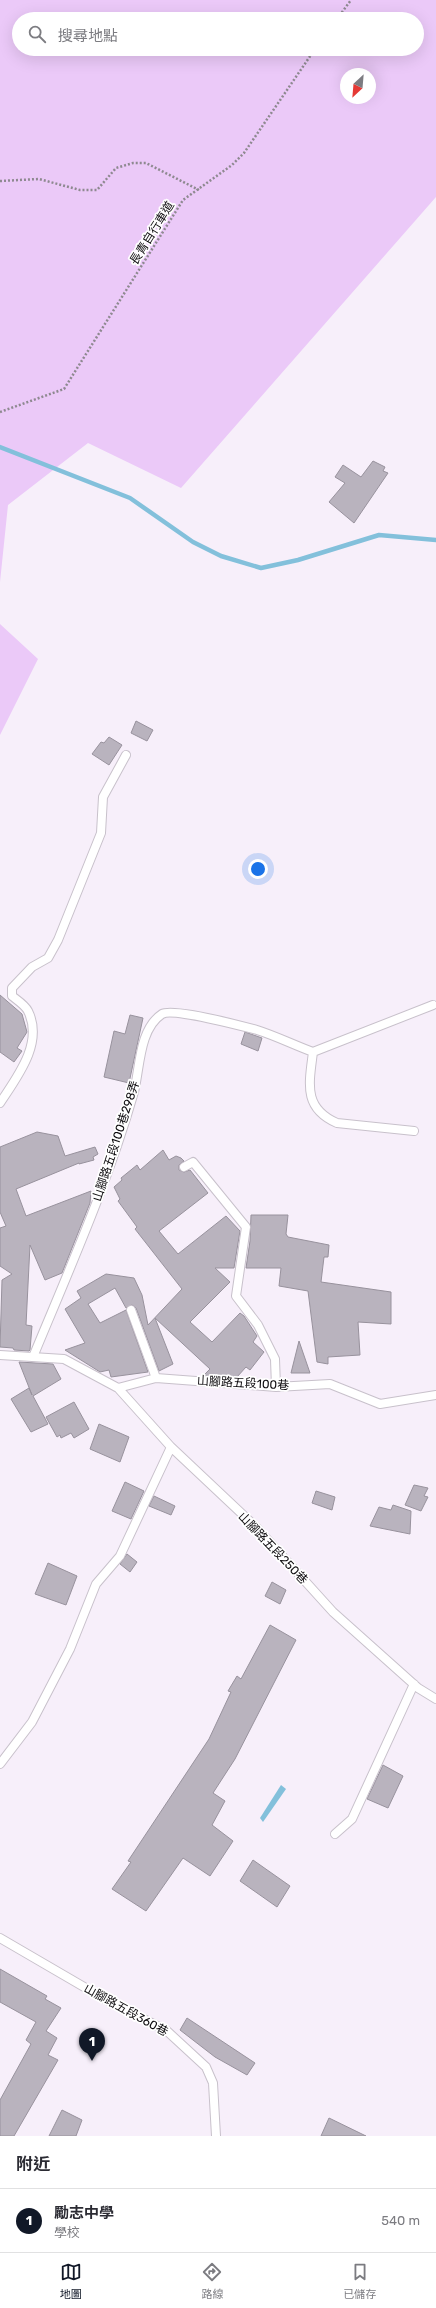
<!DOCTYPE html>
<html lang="zh-TW">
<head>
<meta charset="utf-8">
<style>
  body { margin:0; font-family:Rubik,"Noto Sans TC",sans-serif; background:#f2f2f3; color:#2b2b33 }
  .compass { position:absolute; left:340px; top:68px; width:36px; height:36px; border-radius:50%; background:#fff; box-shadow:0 4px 16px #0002; rotate:206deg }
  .you { position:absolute; left:258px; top:869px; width:14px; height:14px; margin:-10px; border:3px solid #fff; border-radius:50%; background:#1a73e8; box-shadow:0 0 0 6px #1a73e833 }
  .badge { display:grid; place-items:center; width:26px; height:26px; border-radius:50%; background:#111827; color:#fff; font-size:13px; font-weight:700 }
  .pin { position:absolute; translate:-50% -33px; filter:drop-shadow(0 1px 2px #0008) }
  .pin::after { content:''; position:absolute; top:21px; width:14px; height:12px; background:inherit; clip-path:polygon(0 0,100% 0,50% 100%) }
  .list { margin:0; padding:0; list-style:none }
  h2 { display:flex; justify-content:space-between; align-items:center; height:52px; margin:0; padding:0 16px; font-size:17px }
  h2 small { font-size:13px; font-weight:400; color:#7c7c81 }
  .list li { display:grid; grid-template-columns:26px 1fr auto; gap:12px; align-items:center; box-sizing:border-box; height:64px; padding:0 16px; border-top:1px solid #e1e1e2 }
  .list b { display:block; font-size:15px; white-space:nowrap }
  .list p { margin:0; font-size:13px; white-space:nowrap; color:#7c7c81 }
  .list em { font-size:13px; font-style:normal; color:#7c7c81 }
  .icon { flex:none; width:22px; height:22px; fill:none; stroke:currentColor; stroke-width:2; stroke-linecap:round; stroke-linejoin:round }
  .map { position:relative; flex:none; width:436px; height:2136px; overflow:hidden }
  .search { position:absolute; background:#fff; box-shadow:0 4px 16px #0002; left:12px; right:12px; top:12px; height:44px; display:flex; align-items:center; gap:10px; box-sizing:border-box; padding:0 14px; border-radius:22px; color:#7c7c81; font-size:15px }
  .sheet { height:116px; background:#fff }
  nav { display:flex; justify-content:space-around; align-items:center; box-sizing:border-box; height:56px; border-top:1px solid #e1e1e2; background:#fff; font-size:11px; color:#7c7c81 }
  nav a { display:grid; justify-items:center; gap:2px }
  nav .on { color:#111827 }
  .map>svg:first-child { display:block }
  .green { fill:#ebc9f8; fill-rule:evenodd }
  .water { fill:#83c0db }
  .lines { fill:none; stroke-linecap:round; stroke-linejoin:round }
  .stream { stroke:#83c0db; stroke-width:4.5 }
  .building { fill:#b9b3be; stroke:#98929d }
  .service-casing { stroke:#c8c1cb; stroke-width:10 }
  .path { stroke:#8e8990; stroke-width:2.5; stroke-dasharray:2 2; stroke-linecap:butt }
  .service { stroke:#fff; stroke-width:8 }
  .labels { text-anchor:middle; stroke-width:3.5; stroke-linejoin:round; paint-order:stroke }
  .street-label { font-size:12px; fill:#0d0b0e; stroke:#fff }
</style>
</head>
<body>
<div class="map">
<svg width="436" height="2136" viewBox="0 0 436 2136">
  <rect width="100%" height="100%" fill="#f7effa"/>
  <path class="green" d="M0,0h436v197l-255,291 -93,-45 -80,62 -8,77zM19,19h398v30h-398zM346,74h24v24h-24z
    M0,624l38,35 -38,76z"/>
  <path class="water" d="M281,1785l5,4 -23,33 -3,-4z"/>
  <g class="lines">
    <path class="stream" d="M0,447l130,51 63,44 28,14 40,12 37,-8 81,-25 57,5"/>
  </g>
  <path class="building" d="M373,461l12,6 -2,4 5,2 -34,50 -25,-21 16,-19 -10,-6 8,-12 18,12z
    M136,721l17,9 -6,11 -16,-8z
    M109,737l13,8 -13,20 -17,-11 9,-12 3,1z
    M0,995l22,19 5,18 -10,16 5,3 -8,11 -14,-10z
    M130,1015l13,3 -14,65 -25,-6 10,-46 11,3z
    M245,1032l17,6 -4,13 -17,-7z
    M37,1132l21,4 7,20 30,-9 3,7 -5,3 1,3 -15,4v-1l-63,26 10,27 65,-25 -1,12 -28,70 -17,7 -15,-35 -4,80 6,1 -2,24 -1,1 -15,-1 -1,-2 -13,-1 2,-67 10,-6 -12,-8v-38l6,-2 -6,-14v-65z
    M163,1150l6,10 7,-4 5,2 3,3 -5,4v5l5,2 6,-2 18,23 -49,38 19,23 48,-38 14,15 -6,37h-19l15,14 -40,40 22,20 28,-29 4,3 13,20 -4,6 11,10 -14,18 -4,-3 -9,10 -34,-1 7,-7 -55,-51 18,46 -14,7 -23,-63 -4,-3 -6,3 -11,-20 -27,16 12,19 26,-13 22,62 -37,5 -2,-7 -9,2 -35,-22 20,-7 -20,-34 16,-11 -4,-7 29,-17 28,4 8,17 6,30 34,-36 -47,-60 2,-2 -19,-26 2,-2 -6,-12 8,-7 -1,-2 16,-13 3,5z
    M251,1215h37l-2,19 2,3 41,8 -1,12h-4l-3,25 70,10v32l-33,-2 2,33 -32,2v7l-11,-2 -9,-71 -29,-5 2,-18h-35l4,-27z
    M299,1341l11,32h-19z
    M19,1362l34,2 8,15 -28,17 15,28 -17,8 -20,-33 18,-11 3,7z
    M74,1402l15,27 -15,9 -3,-5 -10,5 -1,-3 -3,2 -11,-20z
    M99,1424l30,13 -9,25 -30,-13z
    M125,1482l19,9 -13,28 -19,-8z
    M414,1485l14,3 -4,8 4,1 -7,14 -16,-6z
    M316,1491l19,6 -3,13 -20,-7z
    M154,1496l21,10 -4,9 -22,-9z
    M393,1505l18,6 -1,23 -40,-8 9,-19 12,3z
    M127,1554l10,8 -7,10 -10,-8z
    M48,1563l29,13 -11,29 -31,-11z
    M272,1582l14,8 -6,14 -15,-8z
    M270,1625l26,15 -61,119 -22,34 12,8 -13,24 21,16 -23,35 -27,-18 -37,53 -34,-22 19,-27 -3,-1 81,-122 22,-47 -3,-1 9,-15 4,3z
    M383,1765l20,11 -15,32 -21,-9z
    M253,1860l37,26 -13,21 -37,-26z
    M0,1969l47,27 -2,3 16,9 -15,23 11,7 -9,17 10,5 -44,76h-14v-36l31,-56 -5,-4 10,-18 -36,-20z
    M187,2018l68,45 -8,12 -32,-18 -35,-27z
    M62,2110l20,10 -6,16h-27z
    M329,2118l37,18h-45z"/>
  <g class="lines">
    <defs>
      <path id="service" d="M313,1052c-4,32 -10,56 24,71l77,8
        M0,1103c17,-26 44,-60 28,-92 -3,-6 -11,-11 -16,-15v-8l20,-21 16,-9 10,-18 43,-107 2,-36 23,-42
        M184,1167l9,-5 53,65 -10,69 22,29 17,34 1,28
        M131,1310l25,68
        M0,1355l64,4 54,29 53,59 86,81 76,84 85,76 18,11
        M33,1357c36,-87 75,-174 101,-265 6,-24 5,-63 28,-78 11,-6 80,12 95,16 19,6 37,15 56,22l120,-47
        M118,1388l38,-10 120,9 54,-3 50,20 56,-9
        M0,1764l32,-42 38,-73 26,-65 24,-28 51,-109
        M335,1834l17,-15 62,-135
        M0,1938l103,60 64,33 39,36 7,16 3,53"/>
    </defs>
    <use href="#service" class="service-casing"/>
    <path class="path" d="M337,19l14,-19
      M0,181l39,-2 41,11h17l19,-22 17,-5h13l53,27
      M0,412l64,-23 119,-189 49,-35 12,-12 71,-104"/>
    <use href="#service" class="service"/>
  </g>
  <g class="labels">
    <g class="street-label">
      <text transform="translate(152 233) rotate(-58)" y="4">長青自行車道</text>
      <text transform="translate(116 1141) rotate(-72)" y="4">山腳路五段100巷298弄</text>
      <text transform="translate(243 1383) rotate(3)" y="4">山腳路五段100巷</text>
      <text transform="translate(273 1548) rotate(46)" y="4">山腳路五段250巷</text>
      <text transform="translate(126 2010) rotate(29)" y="4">山腳路五段360巷</text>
    </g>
  </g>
</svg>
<svg class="compass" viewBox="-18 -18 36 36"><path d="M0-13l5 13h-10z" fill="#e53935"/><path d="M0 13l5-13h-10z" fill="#7c7c81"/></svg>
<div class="you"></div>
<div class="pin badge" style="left:92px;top:2061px">1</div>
<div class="search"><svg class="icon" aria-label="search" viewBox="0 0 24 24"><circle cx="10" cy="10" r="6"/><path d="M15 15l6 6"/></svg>搜尋地點</div>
</div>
<section class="sheet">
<h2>附近<small></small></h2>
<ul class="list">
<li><span class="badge">1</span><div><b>勵志中學</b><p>學校</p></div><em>540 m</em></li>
</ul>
</section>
<nav>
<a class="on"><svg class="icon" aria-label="map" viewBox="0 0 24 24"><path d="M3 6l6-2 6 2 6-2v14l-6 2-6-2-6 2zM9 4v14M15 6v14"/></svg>地圖</a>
<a><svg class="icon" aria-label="directions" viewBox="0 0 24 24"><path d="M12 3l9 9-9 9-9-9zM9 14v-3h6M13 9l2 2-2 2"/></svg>路線</a>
<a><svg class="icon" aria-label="saved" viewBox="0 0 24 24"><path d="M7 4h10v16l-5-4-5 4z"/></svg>已儲存</a>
</nav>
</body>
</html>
